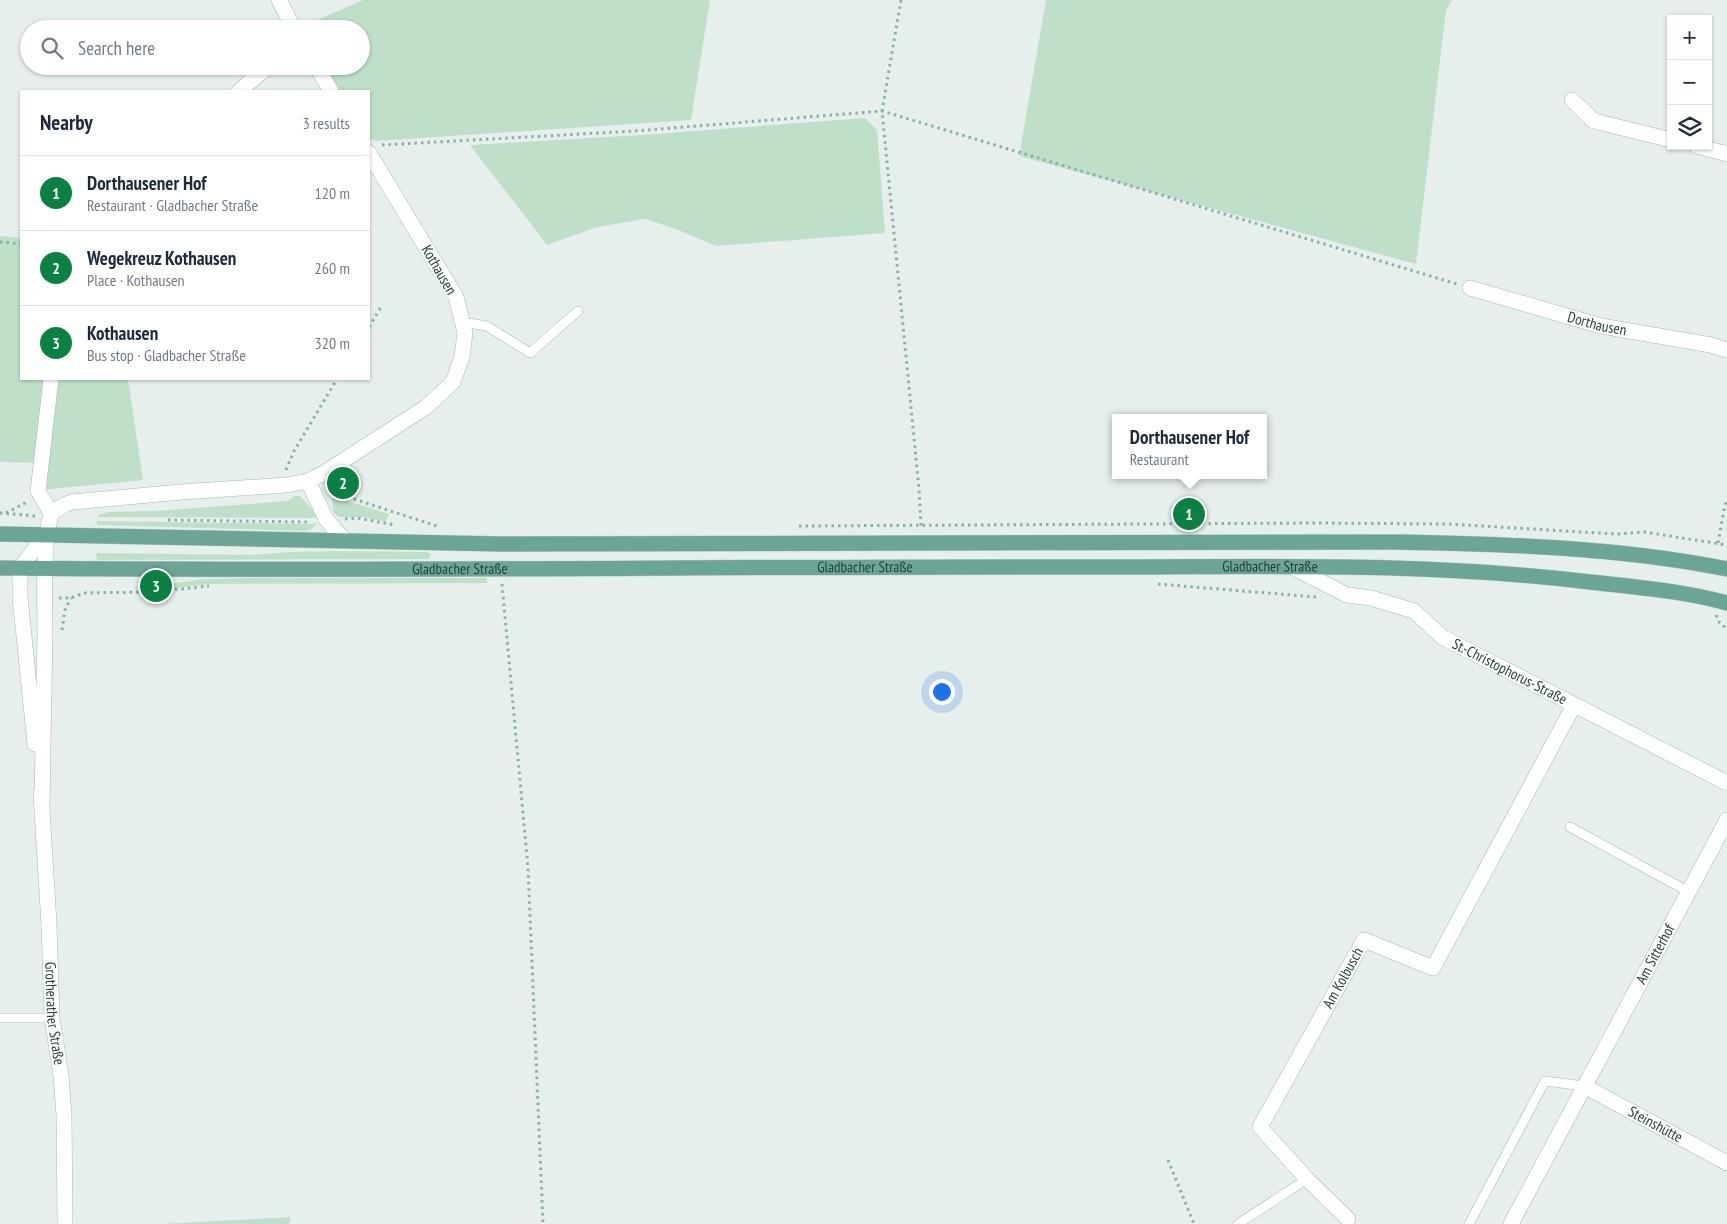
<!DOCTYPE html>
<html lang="en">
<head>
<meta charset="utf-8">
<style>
  body { margin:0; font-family:"PT Sans Narrow",sans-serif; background:#f2f2f3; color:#1f2937 }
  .controls { position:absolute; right:15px; top:15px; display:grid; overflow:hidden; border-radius:0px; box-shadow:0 1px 4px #0004 }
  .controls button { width:45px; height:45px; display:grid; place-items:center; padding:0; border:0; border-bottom:1px solid #e0e1e3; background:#fff; color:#1f2937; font:25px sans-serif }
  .you { position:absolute; left:941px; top:691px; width:18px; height:18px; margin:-12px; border:4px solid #fff; border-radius:50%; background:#1a73e8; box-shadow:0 0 0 8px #1a73e833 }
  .badge { display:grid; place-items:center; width:32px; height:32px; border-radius:50%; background:#0b8043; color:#fff; font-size:16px; font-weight:700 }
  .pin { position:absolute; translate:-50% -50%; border:2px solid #fff; box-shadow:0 1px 5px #0006 }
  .popup { position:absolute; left:1112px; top:414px; width:155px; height:65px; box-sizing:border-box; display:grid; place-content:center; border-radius:0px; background:#fff; filter:drop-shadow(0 1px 4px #0005); font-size:16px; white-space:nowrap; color:#747a83 }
  .popup b { font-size:19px; color:#1f2937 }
  .popup::after { content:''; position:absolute; left:50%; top:100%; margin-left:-10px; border:10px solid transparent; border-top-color:#fff }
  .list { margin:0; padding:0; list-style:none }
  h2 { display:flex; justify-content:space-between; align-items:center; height:65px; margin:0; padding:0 20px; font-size:21px }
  h2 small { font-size:16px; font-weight:400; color:#747a83 }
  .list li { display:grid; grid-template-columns:32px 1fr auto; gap:15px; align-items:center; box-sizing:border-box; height:75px; padding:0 20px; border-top:1px solid #e0e1e3 }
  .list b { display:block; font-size:19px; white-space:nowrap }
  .list p { margin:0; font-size:16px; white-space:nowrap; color:#747a83 }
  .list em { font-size:16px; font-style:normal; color:#747a83 }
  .icon { flex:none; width:28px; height:28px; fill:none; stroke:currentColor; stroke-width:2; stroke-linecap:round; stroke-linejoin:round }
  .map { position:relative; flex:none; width:1727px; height:1224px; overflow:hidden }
  .search { position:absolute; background:#fff; box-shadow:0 1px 4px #0004; left:20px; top:20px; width:350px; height:55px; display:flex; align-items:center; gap:12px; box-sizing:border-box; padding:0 18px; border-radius:28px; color:#747a83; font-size:19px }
  .panel { position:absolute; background:#fff; box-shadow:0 1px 4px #0004; left:20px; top:90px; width:350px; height:290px; border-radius:0px }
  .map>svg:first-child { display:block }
  .green { fill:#bfe0c8 }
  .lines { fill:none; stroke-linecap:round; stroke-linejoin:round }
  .lane-casing { stroke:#a8b8b2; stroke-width:10 }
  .street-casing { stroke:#a8b8b2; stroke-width:16 }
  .secondary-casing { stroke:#a4bbb3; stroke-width:16 }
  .primary-casing { stroke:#c2cac8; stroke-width:16 }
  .path { stroke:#86b3a5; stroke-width:3; stroke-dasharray:2.5 4; stroke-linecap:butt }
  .lane { stroke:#fff; stroke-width:9 }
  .street { stroke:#fff; stroke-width:15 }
  .secondary { stroke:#fff; stroke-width:15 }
  .primary { stroke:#6aa596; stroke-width:15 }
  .labels { text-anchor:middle; stroke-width:4; stroke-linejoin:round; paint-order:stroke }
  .street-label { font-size:15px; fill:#24423a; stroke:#f7fbf9 }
</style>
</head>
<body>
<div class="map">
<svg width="1727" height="1224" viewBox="0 0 1727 1224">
  <rect width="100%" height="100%" fill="#e6efeb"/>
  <path class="green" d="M363,0h347l-19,120 -314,21 -8,-3v-47h-30l-15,-25h37v-37h-59l-1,-2z
    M1046,0h406l-6,10 -30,254 -397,-108z
    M865,118l12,12 8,103 -169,13 -40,-17 -31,-10 -48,8 -50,18 -77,-100 172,-10z
    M0,236l21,2v141h107l15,101 -112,11 4,-28 -35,-1z
    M294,496h6l18,20 -5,2 -215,-1v-2l10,-3 48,-1 132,-10z
    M332,496l57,18 -4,8 -21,-5h-25l-6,-5z
    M97,521l215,3 5,-1 -5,6 -7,2 -208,-6z
    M336,551l92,1 3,3 -3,4 -331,1 -1,-7 156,2 39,-3z
    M251,578h236v5l-279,1 -38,5v-5l35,-5z
    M291,1217l-2,7h-127z"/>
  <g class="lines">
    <defs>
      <path id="lane" d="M462,322l25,4 43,27 48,-42
        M1570,827l119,65
        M0,1018h52
        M1238,1224l69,-45
        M1469,1224l76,-143 39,5"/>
      <g id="street">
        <path d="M239,91l30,-25"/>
        <path d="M1572,100l22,21 77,19"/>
        <path d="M1697,146l30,8"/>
        <path id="s1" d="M1470,288l131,38 110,19 16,5"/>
        <path d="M51,513l-13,-22 13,-112"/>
        <path id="s2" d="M1292,567l55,28 24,3 43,13 28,26 285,146"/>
        <path id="s3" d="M1584,1086l143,77"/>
        <path id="s4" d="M1348,1219l-41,-40 -47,-52 104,-187 69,28 141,-263"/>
        <path id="s5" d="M1511,1224l216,-404"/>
      </g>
      <g id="secondary">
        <path d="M279,0l15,29"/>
        <path d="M316,66l15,25"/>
        <path d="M308,481l18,38 19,22"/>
        <path d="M35,744l-15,-147v-29l26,-34"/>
        <path id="s6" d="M41,794l8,130 3,94 9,57 3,40 1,109"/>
        <path d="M42,804c1,-56 2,-112 3,-169 0,-40 -3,-82 6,-122l13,-8 8,-3 109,-10 106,-7 21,-4 16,-8 102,-66 27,-25 9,-25 3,-24 -9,-36 -87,-144"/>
      </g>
      <g id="primary">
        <path d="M0,534l500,10 893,-2c111,2 224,5 334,27"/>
        <path id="s7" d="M0,568c365,4 730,-2 1095,-1 165,0 331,-5 495,15 45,5 93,9 137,21"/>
      </g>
    </defs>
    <use href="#lane" class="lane-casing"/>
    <use href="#street" class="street-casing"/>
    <use href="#secondary" class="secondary-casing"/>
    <use href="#primary" class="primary-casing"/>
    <path class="path" d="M901,0l-19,111 37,378 2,37
      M382,145l253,-14 247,-20 575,173
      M0,242l21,2
      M369,327l12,-20
      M286,470l8,-19 43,-72
      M329,491l111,36
      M0,513l36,3
      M6,513l21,-11
      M345,519l12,-1 38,7
      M168,520l143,2
      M799,526l519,-3 130,1 168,10 28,-2 83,13
      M1718,543l7,-39 2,-1
      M502,584l26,284 15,356
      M1158,584l158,13
      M59,598h12l13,-5 68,-1 57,-6
      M1716,615l3,7 8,7
      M62,630l3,-20 6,-12
      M1168,1160l26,64"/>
    <use href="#lane" class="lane"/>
    <use href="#street" class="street"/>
    <use href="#secondary" class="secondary"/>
    <use href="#primary" class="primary"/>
  </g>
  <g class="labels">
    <g class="street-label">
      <text transform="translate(439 270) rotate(60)" y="5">Kothausen</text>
      <text dy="5" stroke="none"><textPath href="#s1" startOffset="132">Dorthausen</textPath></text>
      <text dy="5" stroke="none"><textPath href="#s7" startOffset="865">Gladbacher Straße</textPath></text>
      <text dy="5" stroke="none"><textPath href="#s7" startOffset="1270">Gladbacher Straße</textPath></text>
      <text dy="5" stroke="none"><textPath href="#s7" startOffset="460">Gladbacher Straße</textPath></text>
      <text dy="5" stroke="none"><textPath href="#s2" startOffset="245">St.-Christophorus-Straße</textPath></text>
      <text dy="5" stroke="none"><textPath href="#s5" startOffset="306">Am Sitterhof</textPath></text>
      <text dy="5" stroke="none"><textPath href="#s4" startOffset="298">Am Kolbusch</textPath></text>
      <text dy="5" stroke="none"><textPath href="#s6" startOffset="220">Grotherather Straße</textPath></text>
      <text dy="5" stroke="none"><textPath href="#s3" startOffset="81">Steinshütte</textPath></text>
    </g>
  </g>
</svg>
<div class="controls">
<button>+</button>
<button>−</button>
<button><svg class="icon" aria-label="layers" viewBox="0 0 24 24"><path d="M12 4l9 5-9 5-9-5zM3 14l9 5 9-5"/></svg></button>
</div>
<div class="you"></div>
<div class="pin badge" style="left:1189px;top:514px">1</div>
<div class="popup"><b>Dorthausener Hof</b>Restaurant</div>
<div class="pin badge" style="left:343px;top:483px">2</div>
<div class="pin badge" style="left:156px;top:586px">3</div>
<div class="search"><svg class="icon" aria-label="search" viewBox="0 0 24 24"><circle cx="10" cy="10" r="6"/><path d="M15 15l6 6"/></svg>Search here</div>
<section class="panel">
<h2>Nearby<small>3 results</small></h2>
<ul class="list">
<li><span class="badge">1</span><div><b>Dorthausener Hof</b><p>Restaurant · Gladbacher Straße</p></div><em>120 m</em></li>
<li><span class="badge">2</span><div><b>Wegekreuz Kothausen</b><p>Place · Kothausen</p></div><em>260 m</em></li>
<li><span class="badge">3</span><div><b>Kothausen</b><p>Bus stop · Gladbacher Straße</p></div><em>320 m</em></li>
</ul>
</section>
</div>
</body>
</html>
